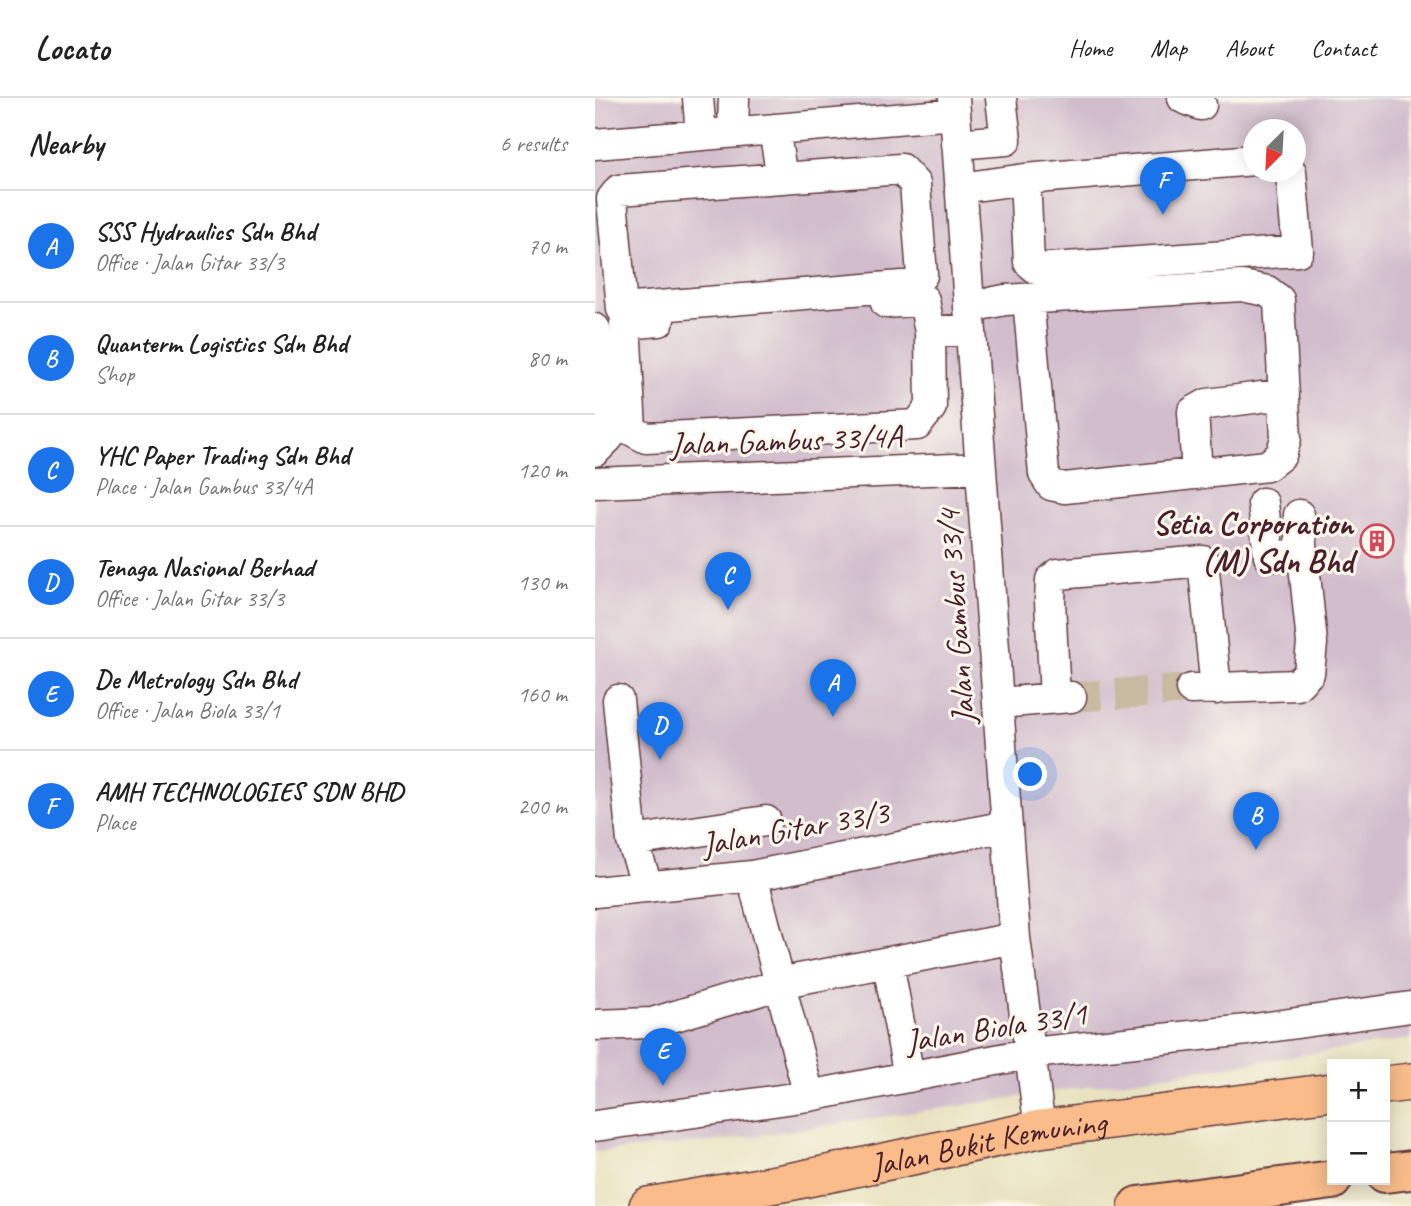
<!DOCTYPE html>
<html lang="en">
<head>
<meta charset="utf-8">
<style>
  body { margin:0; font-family:Caveat,sans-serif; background:#f6f6f6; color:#222 }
  .controls { position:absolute; right:21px; bottom:21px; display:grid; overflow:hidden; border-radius:0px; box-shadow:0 4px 18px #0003 }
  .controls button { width:63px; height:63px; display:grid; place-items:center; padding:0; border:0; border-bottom:2px solid #e0e0e0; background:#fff; color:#222; font:35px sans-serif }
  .compass { position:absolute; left:648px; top:21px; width:63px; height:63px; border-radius:50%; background:#fff; box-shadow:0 4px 18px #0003; rotate:204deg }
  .you { position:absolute; left:436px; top:677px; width:24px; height:24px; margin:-18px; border:5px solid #fff; border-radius:50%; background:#1a73e8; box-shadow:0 0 0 10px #1a73e833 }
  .badge { display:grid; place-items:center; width:46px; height:46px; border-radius:50%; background:#1a73e8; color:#fff; font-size:23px; font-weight:700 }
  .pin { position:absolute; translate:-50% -58px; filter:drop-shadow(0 2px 4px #0008) }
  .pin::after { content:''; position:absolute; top:37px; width:24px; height:21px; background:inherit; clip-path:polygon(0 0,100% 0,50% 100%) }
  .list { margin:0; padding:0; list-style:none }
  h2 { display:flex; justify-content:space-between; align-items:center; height:91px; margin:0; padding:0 28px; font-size:30px }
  h2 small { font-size:23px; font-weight:400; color:#767676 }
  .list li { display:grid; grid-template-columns:46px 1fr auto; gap:21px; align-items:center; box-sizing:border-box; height:112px; padding:0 28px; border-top:2px solid #e0e0e0 }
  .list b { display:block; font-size:26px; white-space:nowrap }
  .list p { margin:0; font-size:23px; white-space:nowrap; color:#767676 }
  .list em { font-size:23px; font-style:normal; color:#767676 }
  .map { position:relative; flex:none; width:816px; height:1108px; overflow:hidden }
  header { display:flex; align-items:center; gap:42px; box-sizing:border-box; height:98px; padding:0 35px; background:#fff; border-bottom:2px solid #e0e0e0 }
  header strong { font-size:33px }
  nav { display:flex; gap:38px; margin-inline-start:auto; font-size:24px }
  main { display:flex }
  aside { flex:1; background:#fff }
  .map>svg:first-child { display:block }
  .industrial { fill:#d1bdcc; fill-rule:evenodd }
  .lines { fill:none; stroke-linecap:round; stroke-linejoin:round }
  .minor-tunnel { stroke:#c9bba2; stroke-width:30; stroke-dasharray:30 15; stroke-linecap:butt }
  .minor-casing { stroke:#623c41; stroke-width:33 }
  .major-casing { stroke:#623c41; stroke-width:40 }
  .highway-casing { stroke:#623c41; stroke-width:42 }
  .minor { stroke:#fff; stroke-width:30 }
  .major { stroke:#f9bc8a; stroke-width:37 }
  .highway { stroke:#f9bc8a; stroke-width:38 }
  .labels { text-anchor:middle; stroke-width:6; stroke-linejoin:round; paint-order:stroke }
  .street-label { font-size:33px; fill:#4a1f2b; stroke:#fbf7ec }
  .poi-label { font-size:33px; font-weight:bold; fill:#4a1f2b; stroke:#fbf7ec; text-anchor:end }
</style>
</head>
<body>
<header>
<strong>Locato</strong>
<nav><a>Home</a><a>Map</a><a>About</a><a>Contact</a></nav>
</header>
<main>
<aside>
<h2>Nearby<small>6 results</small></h2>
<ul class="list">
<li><span class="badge">A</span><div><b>SSS Hydraulics Sdn Bhd</b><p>Office · Jalan Gitar 33/3</p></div><em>70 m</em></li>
<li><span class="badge">B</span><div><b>Quanterm Logistics Sdn Bhd</b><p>Shop</p></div><em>80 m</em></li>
<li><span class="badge">C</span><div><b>YHC Paper Trading Sdn Bhd</b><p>Place · Jalan Gambus 33/4A</p></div><em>120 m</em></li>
<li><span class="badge">D</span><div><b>Tenaga Nasional Berhad</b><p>Office · Jalan Gitar 33/3</p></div><em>130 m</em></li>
<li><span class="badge">E</span><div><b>De Metrology Sdn Bhd</b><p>Office · Jalan Biola 33/1</p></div><em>160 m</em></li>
<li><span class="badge">F</span><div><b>AMH TECHNOLOGIES SDN BHD</b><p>Place</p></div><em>200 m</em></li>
</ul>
</aside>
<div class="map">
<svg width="816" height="1108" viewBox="0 0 816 1108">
  <rect width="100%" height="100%" fill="#fbf7ec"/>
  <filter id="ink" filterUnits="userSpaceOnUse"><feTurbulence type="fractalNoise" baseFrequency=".0143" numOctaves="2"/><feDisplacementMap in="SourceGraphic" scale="14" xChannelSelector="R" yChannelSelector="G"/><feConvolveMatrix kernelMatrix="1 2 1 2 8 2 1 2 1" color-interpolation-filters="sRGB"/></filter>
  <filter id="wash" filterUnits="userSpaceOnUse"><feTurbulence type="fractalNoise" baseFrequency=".00686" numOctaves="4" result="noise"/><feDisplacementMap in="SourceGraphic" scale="28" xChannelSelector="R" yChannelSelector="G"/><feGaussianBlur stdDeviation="1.57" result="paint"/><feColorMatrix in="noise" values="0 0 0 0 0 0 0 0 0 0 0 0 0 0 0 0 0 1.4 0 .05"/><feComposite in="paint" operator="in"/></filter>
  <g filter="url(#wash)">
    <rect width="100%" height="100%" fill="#e9e2c0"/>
    <path class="industrial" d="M0,0h816v941l-692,102 -124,11zM659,32h42v42h-42z"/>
  </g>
  <g filter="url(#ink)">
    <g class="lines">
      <path class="minor-tunnel" d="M476,599l120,-8"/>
      <defs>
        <path id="minor" d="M103,0l3,36
          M359,0l61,840 25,191
          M588,0l18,7
          M179,31l8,49 119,-9 14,15 7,91 -8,10 -292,24 -10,-110 7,-9 163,-12
          M138,33l1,-33
          M0,46l360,-30
          M362,46l49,-4 -5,-42
          M430,81l4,83 8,7 261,-18 -7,-79
          M365,90l65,-9 229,-19
          M291,205l38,-3 6,32
          M374,209l36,-7 237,-14 25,5 12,9 7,138 -5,17 -14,11 -202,22 -14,-3 -7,-11 -16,-175
          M64,223l-34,3 6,106 15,8 271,-13 14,-18 -1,-75 40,-3
          M0,231l13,109 -13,13
          M602,376l-4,-62 14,-8 77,-10
          M0,385l386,-15
          M668,405l6,53 35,-1
          M596,591l106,-4 12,-12 3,-30 -13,-128
          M460,600l-5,-97 1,-21 7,-6 145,-13 13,128
          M23,602l14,141
          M403,605l73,-6
          M157,778l57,220
          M53,789l-16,-46 134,-20
          M0,794l157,-16 255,-50
          M293,865l21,114
          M0,927l57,-2 142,-43 221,-42
          M0,1028l214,-30 223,-43 215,-23 164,-23"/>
        <g id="major">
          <path d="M790,987l26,-3"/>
          <path id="s1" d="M53,1108l146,-25 246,-52 292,-37"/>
        </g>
        <path id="highway" d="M790,1075l26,-3
          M543,1108l194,-26"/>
      </defs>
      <use href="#minor" class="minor-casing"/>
      <use href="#major" class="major-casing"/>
      <use href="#highway" class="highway-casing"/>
      <use href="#minor" class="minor"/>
      <use href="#major" class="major"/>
      <use href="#highway" class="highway"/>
    </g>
  </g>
  <defs>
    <symbol id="building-ring" viewBox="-11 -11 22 22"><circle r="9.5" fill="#fbf7ec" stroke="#d1495b" stroke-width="1.5"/><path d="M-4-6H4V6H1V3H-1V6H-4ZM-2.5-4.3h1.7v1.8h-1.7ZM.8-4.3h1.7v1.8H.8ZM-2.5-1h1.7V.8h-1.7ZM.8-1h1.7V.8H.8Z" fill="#d1495b"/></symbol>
  </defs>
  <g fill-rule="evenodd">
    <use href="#building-ring" x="763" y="424" width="38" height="38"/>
  </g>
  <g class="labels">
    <g class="street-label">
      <text transform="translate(191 341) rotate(-2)" y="12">Jalan Gambus 33/4A</text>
      <text transform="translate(360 519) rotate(-94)" y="12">Jalan Gambus 33/4</text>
      <text transform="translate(200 729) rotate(-10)" y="12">Jalan Gitar 33/3</text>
      <text transform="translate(401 928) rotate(-9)" y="12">Jalan Biola 33/1</text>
      <text dy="12" stroke="none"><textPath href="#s1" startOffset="346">Jalan Bukit Kemuning</textPath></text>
    </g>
    <g class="poi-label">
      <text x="758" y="436">Setia Corporation<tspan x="758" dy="38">(M) Sdn Bhd</tspan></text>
    </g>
  </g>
</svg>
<div class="controls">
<button>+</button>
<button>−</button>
</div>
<svg class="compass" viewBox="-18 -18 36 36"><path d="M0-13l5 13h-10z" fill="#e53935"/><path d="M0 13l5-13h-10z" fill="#767676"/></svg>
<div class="you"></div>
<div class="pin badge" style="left:238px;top:619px">A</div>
<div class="pin badge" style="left:661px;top:752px">B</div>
<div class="pin badge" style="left:133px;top:512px">C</div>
<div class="pin badge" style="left:65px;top:662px">D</div>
<div class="pin badge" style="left:68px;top:988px">E</div>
<div class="pin badge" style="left:568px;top:117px">F</div>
</div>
</main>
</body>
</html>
